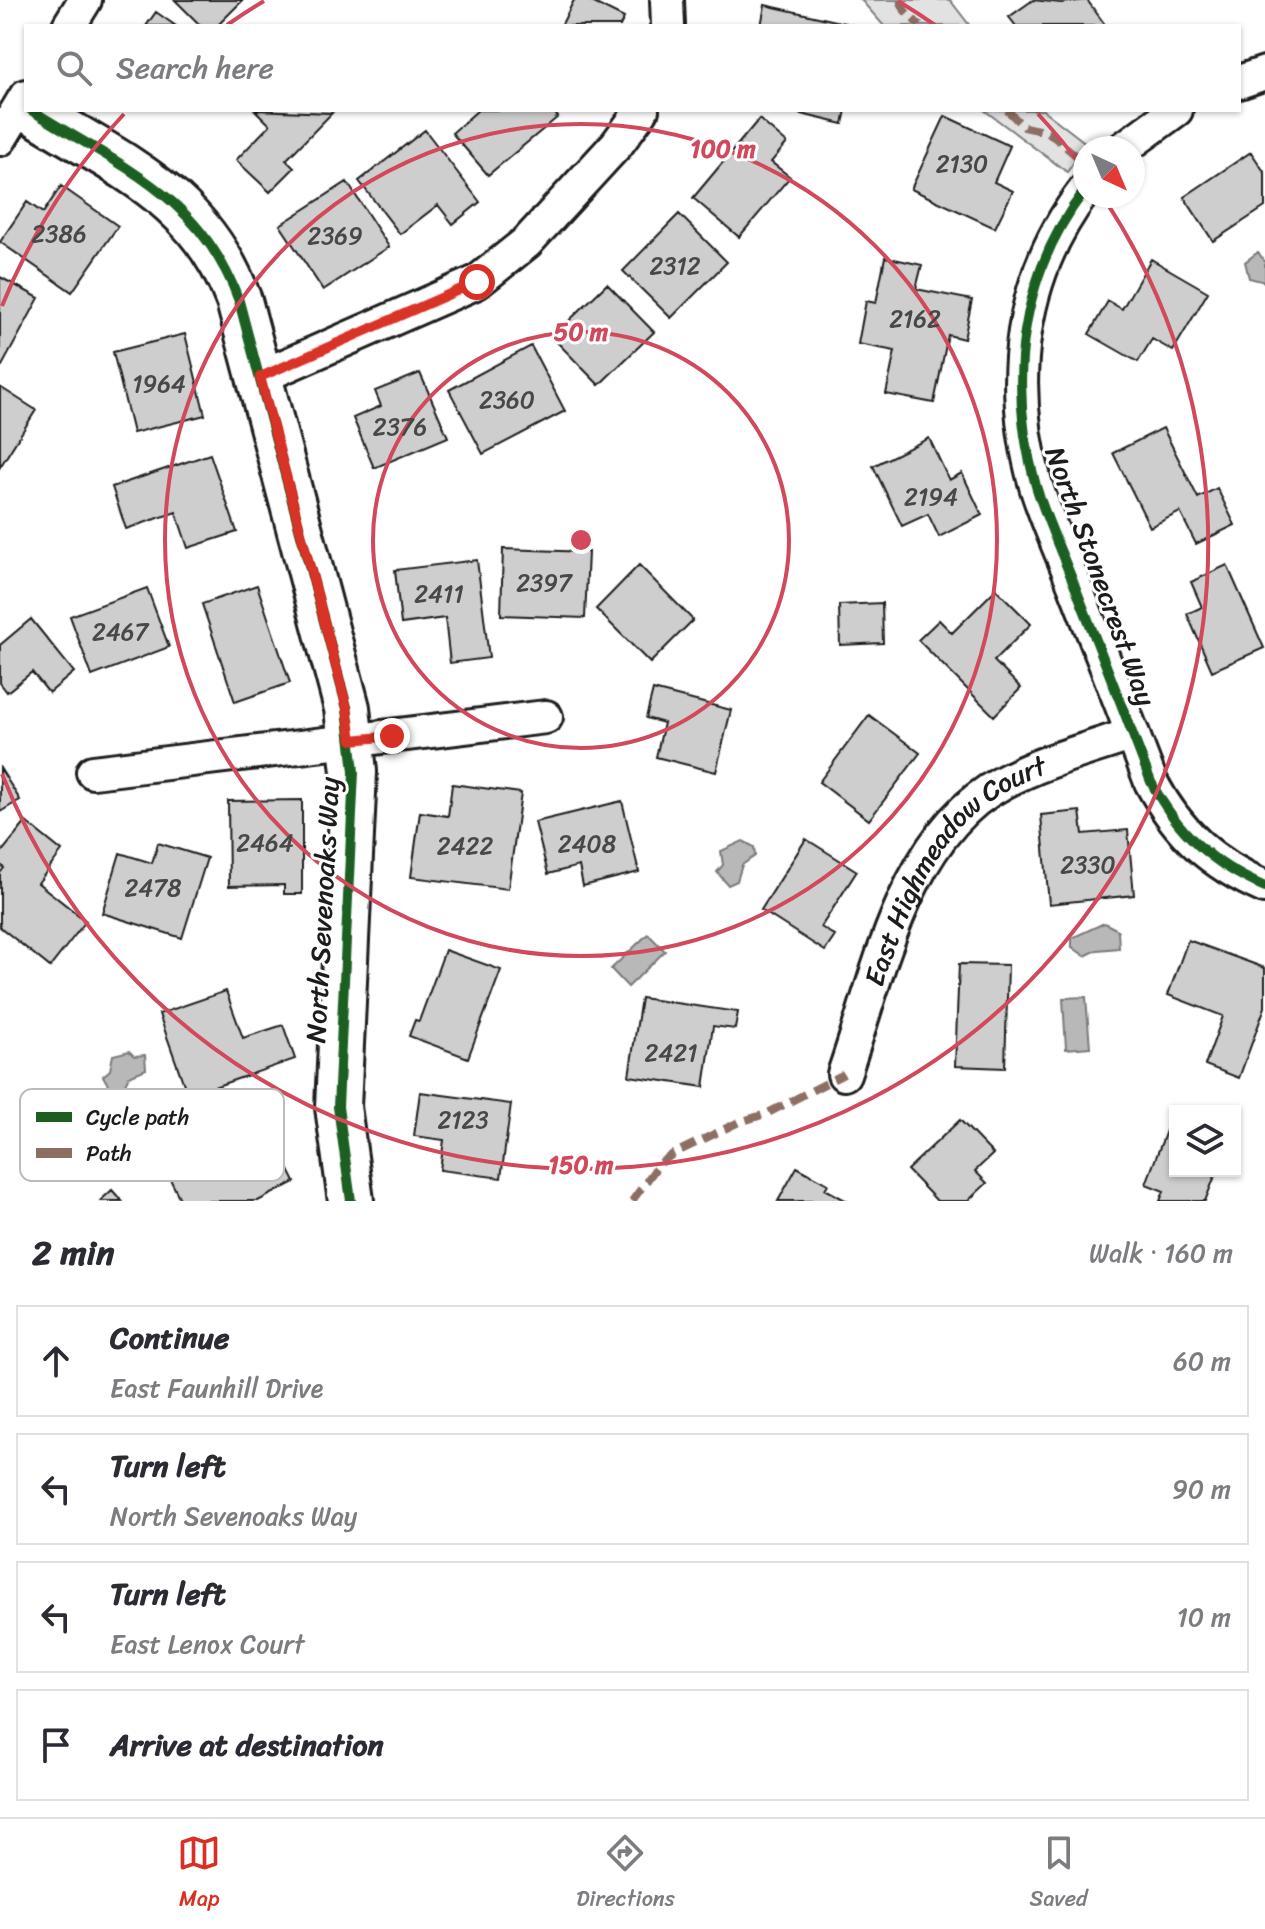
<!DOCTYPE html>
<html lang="en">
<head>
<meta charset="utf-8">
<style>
  body { margin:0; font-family:Sriracha,sans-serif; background:#f2f2f3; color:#2b2b33 }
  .controls { position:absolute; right:24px; bottom:24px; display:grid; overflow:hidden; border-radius:0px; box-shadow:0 2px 6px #0004 }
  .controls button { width:72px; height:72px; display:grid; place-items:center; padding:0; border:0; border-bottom:2px solid #e1e1e2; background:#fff; color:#2b2b33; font:40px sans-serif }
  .compass { position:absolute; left:1073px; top:136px; width:72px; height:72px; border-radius:50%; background:#fff; box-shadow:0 2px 6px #0004; rotate:136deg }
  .stop { position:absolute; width:24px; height:24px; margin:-18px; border:6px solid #d93025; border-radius:50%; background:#fff }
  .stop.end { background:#d93025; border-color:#fff; box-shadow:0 2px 8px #0008 }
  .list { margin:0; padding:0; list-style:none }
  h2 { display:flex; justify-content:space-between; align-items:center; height:104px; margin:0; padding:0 32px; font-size:34px }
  h2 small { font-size:26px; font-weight:400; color:#7c7c81 }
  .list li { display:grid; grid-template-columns:52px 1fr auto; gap:24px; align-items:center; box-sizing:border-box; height:112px; margin:0 16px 16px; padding:0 16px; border:2px solid #e1e1e2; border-radius:0px }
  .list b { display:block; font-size:30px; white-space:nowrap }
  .list p { margin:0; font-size:26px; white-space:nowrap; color:#7c7c81 }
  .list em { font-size:26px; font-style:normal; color:#7c7c81 }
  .icon { flex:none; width:44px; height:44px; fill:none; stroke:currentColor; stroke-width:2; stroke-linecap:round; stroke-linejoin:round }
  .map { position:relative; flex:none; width:1265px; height:1201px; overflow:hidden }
  .search { position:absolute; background:#fff; box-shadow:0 2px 6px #0004; left:24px; right:24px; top:24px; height:88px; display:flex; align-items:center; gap:20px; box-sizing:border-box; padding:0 28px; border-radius:0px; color:#7c7c81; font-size:30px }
  .sheet { height:616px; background:#fff }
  nav { display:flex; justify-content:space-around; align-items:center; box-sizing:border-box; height:112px; border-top:2px solid #e1e1e2; background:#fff; font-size:22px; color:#7c7c81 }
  nav a { display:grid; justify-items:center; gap:4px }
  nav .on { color:#d93025 }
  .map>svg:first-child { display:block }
  .green { fill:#e2e2e2; stroke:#7f7f7f; stroke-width:2 }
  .water { fill:#b8b8b8; stroke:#7a7a7a; stroke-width:2 }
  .building { fill:#cecece; stroke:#1c1c1c; stroke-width:2 }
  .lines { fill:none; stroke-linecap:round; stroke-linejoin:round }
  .street-casing { stroke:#1c1c1c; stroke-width:38 }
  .secondary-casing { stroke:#1c1c1c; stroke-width:50 }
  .street { stroke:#fff; stroke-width:32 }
  .secondary { stroke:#fff; stroke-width:44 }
  .quiet { stroke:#8d6e63; stroke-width:8; stroke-dasharray:16 8; stroke-linecap:butt }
  .cycleway-casing { stroke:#fff; stroke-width:15 }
  .cycleway { stroke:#1b5e20; stroke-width:10 }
  .route { stroke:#d93025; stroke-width:10 }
  .ring { fill:none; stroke:#d1495b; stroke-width:4 }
  .labels { text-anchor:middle; stroke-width:6; stroke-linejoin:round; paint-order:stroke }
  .number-label { font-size:24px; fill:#484848 }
  .street-label { font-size:28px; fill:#1c1c1c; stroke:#fff }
  .key { fill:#fff; stroke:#bbb; stroke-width:2 }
  .key-label { font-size:22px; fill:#1c1c1c }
  .centre { fill:#d1495b; stroke:#fff; stroke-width:4 }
  .ring-label { font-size:24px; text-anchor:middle; font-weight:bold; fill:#d1495b; stroke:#fff; stroke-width:6; stroke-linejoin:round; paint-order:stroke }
</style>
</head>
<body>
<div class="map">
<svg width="1265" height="1201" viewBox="0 0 1265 1201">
  <rect width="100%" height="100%" fill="#fff"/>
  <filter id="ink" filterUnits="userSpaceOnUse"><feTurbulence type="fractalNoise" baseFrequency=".0125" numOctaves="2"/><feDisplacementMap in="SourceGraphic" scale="16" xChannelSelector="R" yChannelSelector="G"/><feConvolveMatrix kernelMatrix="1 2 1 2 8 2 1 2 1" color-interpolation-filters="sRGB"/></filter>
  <g filter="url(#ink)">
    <path class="green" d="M861,0h89l20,26h-86z
      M984,110h59l44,34 -20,28z"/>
    <path class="water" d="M1258,252l7,10v20l-16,-4 -4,-16z
      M743,841l11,6 1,9 -13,9 -5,16 -9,4 -11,-13 6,-7 -2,-14z
      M1104,923l14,7 1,18 -22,2 -12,6 -13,-9v-9z
      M648,934l17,17 -37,36 -17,-18z
      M1086,997l4,50 -24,2 -3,-51z
      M129,1051l5,5 11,-1 1,14 -17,7 -7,14h-11l-8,-14 7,-6 3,-15z"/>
    <path class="building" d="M175,0h68l-26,26h-16z
      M574,0h14l36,18 -4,8h-59z
      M1033,0l28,3 26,-3 19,26h-90l-7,-9z
      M765,5l93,21h-97z
      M156,12l20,14h-30z
      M255,110l77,3 -46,47 8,8 -24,24 -34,-32 34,-35z
      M478,110h74l6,7 -70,58 -36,-42z
      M784,110h62l-3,14z
      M945,116l65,30 -16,36 19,9 -18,37 -84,-39z
      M759,119l28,24 -16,19 19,15 -51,60 -46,-39z
      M425,130l55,72 -27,22 -15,-19 -38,29 -41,-53z
      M1251,152l14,21v34l-52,34 -29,-44z
      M347,182l42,65 -66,43 -43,-65z
      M61,186l57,40 -46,66 -72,-50 27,-40 16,11z
      M679,214l48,48 -56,56 -48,-47z
      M885,257l37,8 -6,24 56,11 -8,39 -16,-4 -14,68 -48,-9 9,-43 -37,-7 8,-43 10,2z
      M1151,259l57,33 -35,59 -21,-12 -14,23 -49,-28 19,-33 14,8z
      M0,277l39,21 -37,68 -2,-1z
      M607,284l47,48 -55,53 -47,-48z
      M185,334l20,81 -72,18 -20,-81z
      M531,346l34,65 -82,43 -34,-64z
      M420,373l28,64 -74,31 -21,-50 28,-12 -6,-15z
      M0,387l36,23 -36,57z
      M1163,428l35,70 19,-10 18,37 -39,19 -16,-32 -30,15 -37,-74z
      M929,438l20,42 13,-7 20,42 -43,22 -11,-23 -26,12 -29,-60z
      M210,454l27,78 -49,16 -12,-36 -50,17 -14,-42z
      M503,549l85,3 -3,66 -84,-3z
      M477,560l12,98 -39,5 -5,-45 -44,6 -6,-54z
      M639,565l54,55 -43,43 -54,-54z
      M1227,565l37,83 -52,23 -25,-57 15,-7 -11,-25z
      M257,585l33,98 -55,19 -33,-98z
      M147,588l22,59 -77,29 -22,-60z
      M996,589l35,35 -37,37 27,27 -27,28 -76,-76 21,-20 13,13z
      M882,603l1,40 -43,2 -1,-40z
      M31,619l43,53 -25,21 -17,-21 -25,20 -7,-9v-38z
      M653,690l78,20 -15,62 -60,-15 8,-34 -18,-5z
      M869,715l51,38 -51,67 -50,-38z
      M0,768l20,32 -20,12z
      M452,784l69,9 -13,96 -97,-12 9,-65 28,4z
      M302,800v94h-18v-9l-55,1 -1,-85z
      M622,801l17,71 -56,14 -4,-20 -31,8 -13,-52z
      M1080,811l3,23 45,-4 6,65 -85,9 -8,-89z
      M26,822l36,29 -24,32 48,38 -36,46 -50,-40v-54l4,-5 -4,-4v-10z
      M806,839l51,32 -36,56 14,9 -10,15 -64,-41z
      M158,843l49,15 -25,80 -80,-25 18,-60 32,10z
      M1188,940l77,28v39l-26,71 -34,-13 18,-49 -55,-21z
      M445,950l56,20 -33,88 -59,-22 6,-16 4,1z
      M959,964l49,1 -3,103 -50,-2z
      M226,991l17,47 40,-13 12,34 -107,37 -29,-82z
      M641,998l97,14 -3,17 -22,-3 -9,61 -75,-11z
      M420,1092l91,12 -10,74 -61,-8 4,-30 -30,-4z
      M262,1116l33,66 -37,19h-77l-18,-36z
      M960,1120l33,34 -18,17 12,12 -19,18h-31l-30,-31z
      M1169,1123l6,2v46h42l-12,30h-45l4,-10 -18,-7z
      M797,1167l31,17 -3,5 22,12h-69z
      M112,1190l10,11h-22z"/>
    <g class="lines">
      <defs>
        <g id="street">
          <path d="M667,0l1,26"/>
          <path d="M69,26l16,-26"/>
          <path d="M1239,82l26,-9"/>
          <path d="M0,139l26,-43"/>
          <path d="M1124,148l52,-38"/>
          <path d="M1085,190c-66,86 -78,194 -49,296 11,36 28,72 42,108 25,63 49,125 73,188 27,51 61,82 114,105"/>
          <path d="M260,377l217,-95 50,-40 90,-98 25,-34"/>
          <path d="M93,772l453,-55"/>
          <path id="s1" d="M844,1074c34,-97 61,-240 158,-291 40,-22 87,-34 131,-49"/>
        </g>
        <path id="secondary" d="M31,110c89,56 170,86 208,191l108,407 7,64 -16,335 13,94"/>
      </defs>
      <use href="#street" class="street-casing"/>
      <use href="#secondary" class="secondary-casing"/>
      <use href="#street" class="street"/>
      <use href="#secondary" class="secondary"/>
      <path class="quiet" d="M900,0l5,11 15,15
        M1007,110l17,17 24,5 37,31
        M632,1201l27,-37 14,-10 66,-32 27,-8 78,-40"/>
      <defs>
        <path id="cycleway" d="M31,110c89,56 170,86 208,191l108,407 7,64 -16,335 13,94
          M1085,190c-66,86 -78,194 -49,296 11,36 28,72 42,108 25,63 49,125 73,188 27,51 61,82 114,105"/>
      </defs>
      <use href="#cycleway" class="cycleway-casing"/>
      <use href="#cycleway" class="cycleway"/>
    </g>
  </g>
  <g class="lines" filter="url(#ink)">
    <path class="route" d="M392,736l-40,4 -5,-32 -87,-331 217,-95"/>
  </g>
  <g class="ring">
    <circle cx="581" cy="540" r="208"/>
    <circle cx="581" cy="540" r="416"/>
    <path d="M2 306A625 625 0 0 1 124 114M227 25A625 625 0 0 1 264 1M898 1A625 625 0 0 1 935 25M1038 114A625 625 0 0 1 1083 168M1105 200A625 625 0 1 1 2 774"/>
  </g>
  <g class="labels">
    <g class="number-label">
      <text x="962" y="172">2130</text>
      <text x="59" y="242">2386</text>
      <text x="335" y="244">2369</text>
      <text x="675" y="274">2312</text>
      <text x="915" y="327">2162</text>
      <text x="159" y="392">1964</text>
      <text x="507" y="408">2360</text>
      <text x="400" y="435">2376</text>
      <text x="931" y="505">2194</text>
      <text x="544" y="591">2397</text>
      <text x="439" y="602">2411</text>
      <text x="120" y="640">2467</text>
      <text x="265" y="851">2464</text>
      <text x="587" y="852">2408</text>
      <text x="465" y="854">2422</text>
      <text x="1088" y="873">2330</text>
      <text x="153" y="896">2478</text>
      <text x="671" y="1061">2421</text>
      <text x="463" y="1128">2123</text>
    </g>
    <g class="street-label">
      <text transform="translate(1101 576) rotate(70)" y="10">North Stonecrest Way</text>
      <text dy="10" stroke="none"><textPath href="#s1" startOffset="240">East Highmeadow Court</textPath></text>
      <text transform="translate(322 910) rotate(-87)" y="10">North Sevenoaks Way</text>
    </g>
  </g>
  <rect x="20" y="1089" width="264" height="92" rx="12" class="key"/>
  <rect x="36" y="1112" width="36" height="10" fill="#1b5e20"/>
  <rect x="36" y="1148" width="36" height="10" fill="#8d6e63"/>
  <g class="key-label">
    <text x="86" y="1125">Cycle path</text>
    <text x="86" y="1161">Path</text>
  </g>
  <circle cx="581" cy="540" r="12" class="centre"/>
  <g class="ring-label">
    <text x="723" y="157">100 m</text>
    <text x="581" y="340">50 m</text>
    <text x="581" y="1173">150 m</text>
  </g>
</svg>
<div class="controls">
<button><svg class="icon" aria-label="layers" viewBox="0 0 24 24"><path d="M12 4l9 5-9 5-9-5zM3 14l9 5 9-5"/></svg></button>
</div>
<svg class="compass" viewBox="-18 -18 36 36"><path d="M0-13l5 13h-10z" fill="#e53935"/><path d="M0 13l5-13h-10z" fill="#7c7c81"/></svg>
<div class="stop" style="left:477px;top:282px"></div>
<div class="stop end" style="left:392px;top:736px"></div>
<div class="search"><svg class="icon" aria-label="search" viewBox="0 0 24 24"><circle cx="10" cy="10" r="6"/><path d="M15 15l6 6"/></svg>Search here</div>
</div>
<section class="sheet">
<h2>2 min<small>Walk · 160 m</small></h2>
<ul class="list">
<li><svg class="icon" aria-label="ahead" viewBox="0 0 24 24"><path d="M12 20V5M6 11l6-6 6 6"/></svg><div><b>Continue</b><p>East Faunhill Drive</p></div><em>60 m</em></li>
<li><svg class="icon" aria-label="left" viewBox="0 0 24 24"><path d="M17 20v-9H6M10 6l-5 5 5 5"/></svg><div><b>Turn left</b><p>North Sevenoaks Way</p></div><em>90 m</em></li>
<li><svg class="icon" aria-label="left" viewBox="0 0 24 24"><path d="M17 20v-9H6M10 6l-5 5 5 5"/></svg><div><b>Turn left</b><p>East Lenox Court</p></div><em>10 m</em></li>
<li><svg class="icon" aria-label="arrive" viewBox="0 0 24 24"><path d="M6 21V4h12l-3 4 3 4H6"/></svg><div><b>Arrive at destination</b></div></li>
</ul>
</section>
<nav>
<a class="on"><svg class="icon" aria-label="map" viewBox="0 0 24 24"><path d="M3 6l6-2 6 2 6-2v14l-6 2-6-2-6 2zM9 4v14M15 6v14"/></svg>Map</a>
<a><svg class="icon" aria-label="directions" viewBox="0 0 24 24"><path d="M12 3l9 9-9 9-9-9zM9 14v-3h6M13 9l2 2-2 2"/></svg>Directions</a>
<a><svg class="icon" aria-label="saved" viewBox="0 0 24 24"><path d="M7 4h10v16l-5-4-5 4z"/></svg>Saved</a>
</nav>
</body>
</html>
